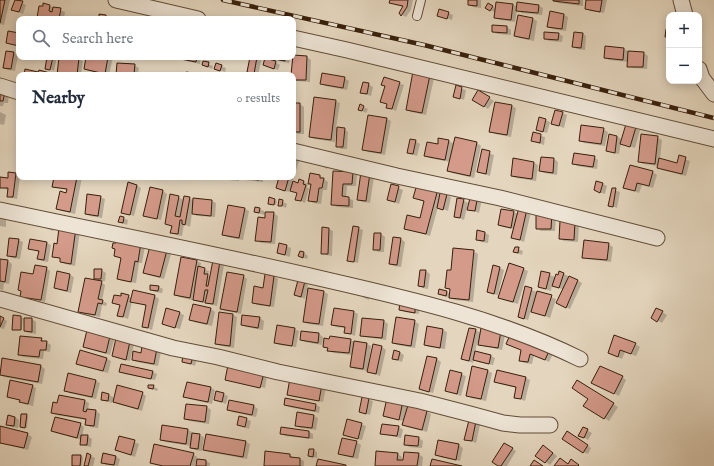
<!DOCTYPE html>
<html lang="en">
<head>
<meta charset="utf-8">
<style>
  body { margin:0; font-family:"IM FELL English",serif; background:#f2f2f3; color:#1f2937 }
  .controls { position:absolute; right:12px; top:12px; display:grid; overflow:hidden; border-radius:8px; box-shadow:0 2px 10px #0003 }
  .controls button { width:36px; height:36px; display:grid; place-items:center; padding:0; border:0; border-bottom:1px solid #e0e1e3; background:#fff; color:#1f2937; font:20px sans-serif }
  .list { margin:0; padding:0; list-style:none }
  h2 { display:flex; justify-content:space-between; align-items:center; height:52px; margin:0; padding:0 16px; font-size:17px }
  h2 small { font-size:13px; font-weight:400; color:#747a83 }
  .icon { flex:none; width:22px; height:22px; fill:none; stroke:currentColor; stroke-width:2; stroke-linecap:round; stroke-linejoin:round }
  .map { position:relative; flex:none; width:714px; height:466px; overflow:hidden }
  .search { position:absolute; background:#fff; box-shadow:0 2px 10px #0003; left:16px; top:16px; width:280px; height:44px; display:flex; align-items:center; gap:10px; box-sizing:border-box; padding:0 14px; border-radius:8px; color:#747a83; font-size:15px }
  .panel { position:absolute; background:#fff; box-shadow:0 2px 10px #0003; left:16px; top:72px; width:280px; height:108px; border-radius:8px }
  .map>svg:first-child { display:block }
  .shadow { fill:#0003 }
  .building { fill:#d49a8a; stroke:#371f0b }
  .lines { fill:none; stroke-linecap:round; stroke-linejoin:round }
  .service-casing { stroke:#624d38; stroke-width:10 }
  .minor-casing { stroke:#624d38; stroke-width:17 }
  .service { stroke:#ede4d5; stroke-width:8 }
  .minor { stroke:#ede4d5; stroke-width:15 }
  .rail-casing { stroke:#371f0b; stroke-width:4.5 }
  .rail { stroke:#ede4d5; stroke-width:3; stroke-dasharray:9; stroke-linecap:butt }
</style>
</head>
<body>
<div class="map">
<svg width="714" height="466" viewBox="0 0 714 466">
  <rect width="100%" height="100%" fill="#e4d6be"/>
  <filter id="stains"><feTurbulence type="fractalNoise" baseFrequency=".005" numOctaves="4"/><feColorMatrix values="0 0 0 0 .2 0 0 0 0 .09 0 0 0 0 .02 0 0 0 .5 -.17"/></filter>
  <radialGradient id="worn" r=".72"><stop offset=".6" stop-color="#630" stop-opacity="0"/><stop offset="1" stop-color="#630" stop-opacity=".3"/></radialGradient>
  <path class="shadow" d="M0,0h10l-6,25 -4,-1z
    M16,0l10,5 -3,9 -11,-5z
    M391,0h22l-2,10 -5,7 -4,-2 2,-8 -9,-2 -4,-2z
    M469,0h12v8l-8,-1 -4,-2z
    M554,0h29v6l-25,-3z
    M587,0h20l-3,13 -14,-2 -4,-3z
    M497,3l16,2 5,2 21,-1 4,2 -1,7 -20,-2 -5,-3 -2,12 -15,-2 -5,-2 1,-5 -9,-5 1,-4 9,5z
    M50,6l15,6 -1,7h-23l-3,-2z
    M440,10l13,5 -1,5 -14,-5z
    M551,12l13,3 4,2 -2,14 -14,-2 -4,-3z
    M533,19l4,2 -3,20 -15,-3 -4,-2z
    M507,27l4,3v5l-14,-1 -4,-2z
    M582,33l4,3 -1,14 -8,-1 -4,-3z
    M558,34l5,2 -1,6 -13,-1 -4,-2z
    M606,47l18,2 4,2 16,2 4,3 -1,13 -15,-1 -4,-2v-4l-19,-2 -4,-2z
    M14,53l4,2 -3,16 -7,-1 -4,-2z
    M48,57h9l-3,14 -5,-3v2l-3,-2z
    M60,57l19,2 4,2 -2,14h-22l-1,-1z
    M87,57h26l-4,18 -20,-4 -4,-2z
    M178,57h23l-1,7 -18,-4z
    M212,57h18l-1,3z
    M251,57h11l-4,18 -6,-1 -4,-2z
    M275,57h15l-1,6 -10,-2 -4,-2z
    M307,57l4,3 -1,22 -14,-1 -3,-2 -1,-4z
    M203,62l10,4 -1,3 -9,-4z
    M275,62l5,3 -2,5 -14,-5z
    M134,65l5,3 -1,7h-21z
    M221,66l5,2 -1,4 -10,-4z
    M414,73l20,5 -8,37 -15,-3 -4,-2z
    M344,78l5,3 -2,9 -22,-4 -4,-3z
    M384,78l20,7 -8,26 -9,-4 1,-2 -7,-4 5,-15 -4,-1z
    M368,84l5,3 -2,9 -10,-3z
    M456,87l10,3 -2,10 -10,-4z
    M0,91l9,3 -1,9h-4l-1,3h-3z
    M479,91l15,10 -6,8 -4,-3z
    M335,101l5,2 -4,25 8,1 4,3 -1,17h-6l-4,-3 1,-13h-2l-1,9 -21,-3 -4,-2z
    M300,104l4,3v27h-6l-4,-3z
    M512,106l4,2 -5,29 -16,-3 -5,-3z
    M363,107l5,2 -2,4 -7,-4z
    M0,112l6,3 -2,10 -4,-1z
    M562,113l5,2 -3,13 -11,-4z
    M387,119l4,2 -6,34 -17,-3 -5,-3z
    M545,120l5,2 -3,11 -10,-3z
    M635,128l5,2 -5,18 -14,-5 -2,11 -7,-1 -4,-2 2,-16 7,1 5,4z
    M603,129l5,3 -3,14 -21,-3 -4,-3z
    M533,134l12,3 -1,8 -12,-4z
    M657,137l5,3 -2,19 17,5 2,-7 11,4 -4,15 -24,-6 -4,-3v-1l-15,-2 -4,-3z
    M455,138l22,5 4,3 -7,32 -22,-5 -4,-3 2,-8 -21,-4 -4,-2 13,-11 1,-6 10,2 5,3z
    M415,141l5,3 -3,12 -9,-3z
    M482,151l12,4 -4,21 -12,-4z
    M594,157l4,3 -1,9 -20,-3 -4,-3z
    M293,158l6,3 -7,21 6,2 1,-4 5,2 4,2 -1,3 2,2 -4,14 -9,-4 2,-6 -8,-3 -1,2 -8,-2 -1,-13h13z
    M542,158l12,1 4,3 -1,13 -13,-2 -4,-2z
    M514,160l20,3 4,2 -2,16 -20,-3 -4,-3z
    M320,163l8,4 -1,2 -8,-4z
    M630,166l23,6 4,3 -4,13 -11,-3 -3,8 -15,-6z
    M334,172l19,1 4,2 -1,11h-9l-1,12 7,2v8l-16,-1 -5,-3z
    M362,173l12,4 -4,26 -8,-1 -4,-2z
    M16,174l4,3 -3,22 -5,-1 -4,-2v-6l-8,-3z
    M320,176l8,6 -1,8h-4l-2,14 -8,-1 -4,-3 3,-15 -3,-2z
    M26,177h12v3z
    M55,177h27l-7,37 -13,-3 -5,-2 10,-15 1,-4 -10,-2 -4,-2z
    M184,177h10l-1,2z
    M224,177h15v4l-11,-1z
    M239,177h24v5l-19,-2z
    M603,184l4,2 -2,8 -6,-2z
    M136,185l5,3 -7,28 -12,-4z
    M391,185l12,5 -4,14 -11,-4z
    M418,185l24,7 -1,2 10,3 -3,14 -10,-4 -8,29 -21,-6 -4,-2 15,-8 5,-18 -11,-4z
    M150,188l13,3 4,3 -6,26 -12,-3 -5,-2z
    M612,189l8,3 -3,16 -8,-3z
    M478,196l4,3 -3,14 -11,-4z
    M100,197l5,2 -3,19 -12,-2 -4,-2z
    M178,197l6,3v-3l10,3 18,1 4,2 -1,14 -18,-1 -5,-3 -2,14 -6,-3 -2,12 -6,-1 -4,-3 1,-5 -7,-3z
    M270,199l7,2 -1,4 -6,-2z
    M280,200l7,4 -1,4 -7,-3z
    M463,200l5,3 -4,17 -9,-4z
    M229,206l16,3 4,2 -6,29 -16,-3 -4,-3z
    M256,208l8,3v4l-9,-3z
    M502,210l12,2 4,2 9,-4 4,2 -7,30 -11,-4 1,-9 -11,-2 -4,-2z
    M273,213l5,3 -3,28 -14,-1 -5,-3 10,-21z
    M0,216l6,2v9l-6,-1z
    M556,216l-1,15h-14l-4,-3z
    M120,217l8,3 -1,5 -8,-3z
    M44,223l10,4 -1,4 -10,-4z
    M575,223l4,2 -1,17 -14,-1 -4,-2z
    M354,227l9,3 -5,33 -10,-3z
    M60,229l20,2 -5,35 -10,-2 -4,-2v-3l-8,-2 5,-12z
    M329,229l4,2 -1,25 -6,-1 -4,-2z
    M485,233l4,2 -1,8 -7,-1 -4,-3z
    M381,234l4,3 -1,15h-6l-4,-3z
    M401,239l4,3 -4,25 -7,-1 -4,-2z
    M18,240l5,2 -3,17 -8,-1 -4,-3z
    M31,240l16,3 4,2 -3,17 -6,-1 -4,-2 1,-7 -10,-4z
    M280,244l11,4 -1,9 -12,-4z
    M608,244l5,3 -2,15 -23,-3 -5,-2z
    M145,246l-3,17h-3l-3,20 -14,-2 -4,-2 4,-20 -7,-3 1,-6z
    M515,248l8,3 -1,4 -8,-3z
    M167,251l4,3 -7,25 -16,-4 -4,-3z
    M473,251l5,3 -5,48 -18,-2 -16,-6 8,-2 4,2 -1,-4 -4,-2 6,-17z
    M304,253l4,3 -1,3 -7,-3z
    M0,260l8,1 4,3 -3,20 -5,-1 -1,7 -3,-1z
    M197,261l4,2 -1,5 9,3 -1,5 3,1 2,-16 11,4 -7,41 -38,-9 -4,-3z
    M46,268l4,3 -5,31 -20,-4 -4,-2z
    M500,268l4,2 -6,25 2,1 23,-27 5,2 -10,33 -14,-4 -4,-4 -12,-4z
    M101,270l5,3 -1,8h-6l-4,-3z
    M426,271l4,3 -2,15 -5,-1 -4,-2z
    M542,272l13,5 4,-1 1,-4 22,11 -12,26 -8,-4 2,-15 -12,-5 -1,6 -12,-4z
    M58,273l12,2 4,2 -3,16 -12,-3 -4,-2z
    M266,275l8,1 4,3 -4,28 -17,-2 -4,-3 11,-13z
    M243,276l4,3 -6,35 -15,-3 -5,-2z
    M101,282l4,3 -3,16 5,2 -1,3 -4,-1 -2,12 -16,-3 -5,-2z
    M304,282l4,3 -3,14 -10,-4z
    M159,287l4,2 -1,4 -7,-1 -4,-2z
    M526,288l30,11 -6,19 -19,-7 -3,9 -9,-3z
    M134,291l21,5 4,3 -7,31 -9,-4 4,-20 -15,-4 -4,17 -10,-4 3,-9 -8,-3 8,-5 7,-2 4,2z
    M324,292l4,2 -5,32 -15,-2 -4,-2z
    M362,292l7,2v6l-7,-3z
    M194,305l17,4 4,3 -3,14 -18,-4 -4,-3z
    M419,307v7l-14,-2 -5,-2z
    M334,309l20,3 4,2 -3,22 -10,-4 1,-4 -10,-1 -4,-3z
    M657,309l10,6 -5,8 -10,-6z
    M179,313l5,2 -4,14 -17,-5z
    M233,315l4,2 -3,31 -13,-2 -5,-2z
    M14,316l9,2 -1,12 -9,-1z
    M243,316l17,2 4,3 -1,9 -17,-3 -4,-2z
    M0,317l7,4 -3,8 -4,-1z
    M25,319h7l4,3v12l-7,-1 -4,-2z
    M384,321l4,3 -2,16 -21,-3 -4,-2z
    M414,321l5,3 -4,24 -18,-3 -4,-2z
    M294,329l5,2 -3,16 -17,-2 -4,-3z
    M482,329l23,6 -3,15 -19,-4 -6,-3 -2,9 16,4 4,2 -2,7 -15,-3 -4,-3 -1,4 -11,-4 14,-29 5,3z
    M443,330l4,2 -2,17 -16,-2 -4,-2z
    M319,334l4,3 -1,8 -17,-3 -4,-2z
    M510,336l43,18 -4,8 -15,-7 -2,9 -8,-1 -4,-3 2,-10z
    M110,337l4,3 -4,15 -21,-6 -5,-2z
    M41,339l10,6 -1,7 -6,-1 -1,8 -20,-2 -4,-3z
    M117,339l17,5 -4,17 -13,-3 -4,-2z
    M350,340l5,2 12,2 4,2 -2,17h1l12,-16 4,3 -6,26 -12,-5 -13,-2 -4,-2 2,-12 -20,-2 -9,-7z
    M635,344l5,3 -4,9 -11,-4 -3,7 -13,-6z
    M143,347l18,5 -3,14 -21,-4 -4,-2 8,-6z
    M399,352l5,3 -2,7 -9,-3z
    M184,355l13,4 -2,7 -12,-5z
    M3,359l38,7 4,3 -3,15 -38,-7 -4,-3z
    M107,359l4,2 -3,12 -26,-7 -5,-2z
    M437,359l4,3 -8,31 -8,-2 -5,-2z
    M229,366l38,10 -2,12 -36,-8v1l-3,-2z
    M451,371l15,5 -5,20 -15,-5z
    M488,371l4,2 -6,28 -15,-3 -4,-3z
    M120,372h33l4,2 -2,6 -30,-6z
    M69,374l27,7 4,2 -4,16 -27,-6 -4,-3z
    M622,377l4,3 -7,16 -22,-11z
    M526,378l4,2 -5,21 -10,-4 2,-9 -17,-4 -5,-2z
    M291,380l35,8 -3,14 -30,-5 -5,-3z
    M578,382l40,25 -9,14 -24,-15 5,-8z
    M32,386l4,2 -3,18 -8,-2 -5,-2 1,-1 -13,-5z
    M153,386l5,3 -1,2 -8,-3z
    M211,388l4,2 -3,14 -23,-5 -5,-3z
    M142,393l4,3 -4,15 -24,-7 -5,-3 -1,2 -10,-3 1,-6 6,1 6,3z
    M223,394l5,2 -2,8 -11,-4z
    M363,398l10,3 -3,14 -10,-3z
    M286,399l30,6 4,2 -1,6 -30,-6 -4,-2z
    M85,401l4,2 -1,7 8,1 4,3 -2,14 -8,-1 -4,-3 1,-4 -31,-5 -4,-3 6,-8z
    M230,401l24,5 4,3 -2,8 -24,-5 -4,-3z
    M403,402l4,3v1l20,6 4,2 -4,18 -19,-5 -4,-3v-3l-15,-3 -5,-2z
    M186,405l21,2 4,3 -2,14 -20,-3 -4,-2z
    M298,414l16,2 4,2 -2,12 -16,-2 -4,-3z
    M26,415l2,1 -1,12h-4l-2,-1z
    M8,416l7,1 4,3 -1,8 -7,-1 -4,-2z
    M246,419l5,2 -2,8 -11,-4z
    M347,420l19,6 -4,14 -14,-3 -4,-3z
    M476,422l4,3 -4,18 -11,-4z
    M80,424l4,3 -2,9h5l5,3 -1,8 -5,-1 -5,-2 1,-4 -26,-7 -4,-2z
    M163,426l25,4 4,2v2l7,1 5,2 -2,14 -7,-1 -4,-2v-2l-26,-4 -4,-3z
    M399,427l4,3 -2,8 -15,-3 -5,-2z
    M282,428l27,4 4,2v5l-28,-3 -4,-3z
    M583,428l9,5 -4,7 -8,-5z
    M0,430l27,4 5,3 -4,13 -28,-7z
    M207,435l39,7 4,2 -3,15 -38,-7 -5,-2z
    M571,435l20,13 -3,6 -5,-2z
    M120,437l19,7 -4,13 -19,-7z
    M419,438l4,3 -1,7 -13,-1 -4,-3z
    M439,441l20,4 4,3 -3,13 -20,-4 -4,-2z
    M356,442l5,3 -3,14 -14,-3 -5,-3z
    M505,444l11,7 -9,15h-7z
    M548,449l9,7 -7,9 -13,-9z
    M313,450l4,2v6l-8,-2z
    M266,453l24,2 4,3 6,1 4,2v5h-39z
    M193,454l4,3 -2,9h-34l-10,-4z
    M398,454l4,3 -1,4 17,-7 5,3 -1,9h-46z
    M81,456l2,1 -1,9h-8z
    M91,456l4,2 -2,8h-8z
    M116,457l4,2 -2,7 -12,-1 -4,-3z
    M198,460l8,1 4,2v3h-13z"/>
  <path class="building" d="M0,0h5l-5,23z
    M15,0l8,1 -4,11 -8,-2z
    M390,0h18l-1,7 -6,9 -2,-3 4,-7 -14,-3z
    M468,0h9v6l-9,-1z
    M553,0h26v4l-26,-3z
    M586,0h16l-2,12 -15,-3z
    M496,2l17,2 -2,16 -17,-2z
    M517,2l22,3 -1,8 -22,-2z
    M43,3l7,2 -1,6 3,1 1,-5 8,1 -2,11 -22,-1 2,-12h4z
    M488,3l5,3 -3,5 -5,-3z
    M439,9l10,3 -2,7 -10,-3z
    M550,11l14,3 -2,15 -15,-2z
    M99,14l7,1v4h-7z
    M518,15l15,3 -4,21 -15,-3z
    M492,25l15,1v7l-15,-1z
    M666,29h3v8h-4z
    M8,31l11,2v13l-13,-3z
    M544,32l15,1 -1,7 -14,-1z
    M574,32l9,1 -2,15 -9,-1z
    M605,46l19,2 -1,12 -19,-2z
    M6,51l8,1 -3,17 -8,-1z
    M628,51l16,1 -1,15h-16z
    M293,55l14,1 -1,24h-13v-5h-2z
    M47,57h6l-3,13 -5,-1z
    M59,57l20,1 -2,17h-20z
    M86,57h22l-3,17 -21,-5z
    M177,57h20l-1,5 -20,-4z
    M250,57h7l-3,17 -7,-2z
    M274,57h11v4l-11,-2z
    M265,58l11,3 -2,8 -11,-4z
    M203,61l6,1 -1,5 -6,-2z
    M117,63l18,1 -1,11h-18z
    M216,63l6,2 -2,6 -6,-2z
    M25,69l13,3 1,-2 11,3v2h-26z
    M413,71l17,4 -8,38 -16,-3z
    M186,72l7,1v2h-7z
    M322,73l23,4 -2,11 -23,-4z
    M384,77l16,5 -8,27 -6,-1 1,-4 -7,-2 5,-16 -4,-1z
    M363,82l6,1 -2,11 -7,-1z
    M456,85l6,2 -2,12 -7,-2z
    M0,90l5,1 -2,10h-3z
    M478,90l12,7 -6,10 -12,-7z
    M314,97l22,3 -5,40 -22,-3z
    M495,102l17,3 -5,30 -18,-3z
    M293,103h7v29h-7z
    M360,104l4,2 -2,5 -4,-1z
    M555,110l8,2 -4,14 -8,-2z
    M368,115l19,3 -6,35 -19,-3z
    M539,117l7,2 -3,13 -7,-2z
    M626,124l10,3 -6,20 -10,-3z
    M581,125l23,3 -3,16 -22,-3z
    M337,127l8,1 -2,19h-7z
    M533,132l8,2 -1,9 -9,-2z
    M609,134l8,2 -2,17 -9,-2z
    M641,134l17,2 -3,28 -17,-2z
    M455,137l22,5 -7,34 -23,-5z
    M438,138l11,2 -4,20 -21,-4 3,-14 11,2z
    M410,139l6,1 -3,14 -6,-1z
    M482,149l8,2 -4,23 -9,-2z
    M574,153l21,3 -2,11 -21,-3z
    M679,155l7,2 -4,17 -25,-6 2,-10 18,5z
    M541,157l13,1 -1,15 -14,-2z
    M513,158l21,4 -2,17 -21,-3z
    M630,165l23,6 -4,15 -12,-3 -2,8 -12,-3z
    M333,171l20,1 -1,12h-9l-1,12 7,1v9l-18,-1z
    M8,172l8,1 -3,24h-6l1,-9h-8v-11l8,1z
    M361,172l9,1 -4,28 -9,-1z
    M310,173l10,2v3h4l-2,10h-3l-2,14 -9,-1 3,-17h-3z
    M54,177h23l-7,35 -14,-3 4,-18 6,2 1,-4 -15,-2z
    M223,177h12l-1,2h-11z
    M239,177h20v3l-20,-2z
    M279,177h10l-4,14 -9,-3z
    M299,179l5,2 -1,3 3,1 -5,16 -6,-1 2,-7 -7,-2 3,-10 5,2z
    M596,181l7,2 -3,10 -6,-3z
    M128,182l9,3 -7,30 -9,-2z
    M391,184l8,2 -4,16 -8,-2z
    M417,184l21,5 -12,45 -22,-5 3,-14 13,3 4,-17 -11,-3z
    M150,187l13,3 -6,29 -14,-3z
    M612,188h4l-3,19 -5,-1z
    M440,193l7,1 -4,16 -6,-2z
    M87,194l14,2 -3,20 -13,-2z
    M170,194l9,2 -4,20 5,1 4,-21 6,1 -5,28 -3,-1v-4h-2l-2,14 -8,-1 2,-7 -7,-2z
    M471,194l7,1 -3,16 -8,-1z
    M269,197l6,2 -1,6 -6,-1z
    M193,198l19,2 -1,16 -19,-2z
    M457,198l7,1 -4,19 -6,-1z
    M279,199l4,1 -1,6h-4z
    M228,205l17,3 -6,30 -17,-3z
    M255,207l5,1 -1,5 -5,-1z
    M519,207l8,2 -7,31 -9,-2z
    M501,209l13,2 -3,17 -13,-3z
    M265,212h9l-3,30 -16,-1 3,-24 7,1z
    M536,212h16l-1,17h-15z
    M120,216l4,1 -1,6 -5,-1z
    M560,221l15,1 -1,18 -15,-1z
    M353,226l6,1 -5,35 -7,-1z
    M322,227l7,1 -1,26h-7z
    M59,228h17l-5,36 -11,-2v-4l-8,-1 2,-14 3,1z
    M477,230l8,2 -1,9 -8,-1z
    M374,233h7l-1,17h-7z
    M393,237l8,1 -4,27 -8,-1z
    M9,238l10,1 -3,18 -9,-1z
    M117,238l24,4 -3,20 -3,-1 -4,21 -14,-3 4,-21 -7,-2 1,-7 -3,-1 1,-5h3z
    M30,239l17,3 -3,18 -7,-1 2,-8 -11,-2z
    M584,240l25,3 -2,17 -25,-2z
    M279,243l8,2 -2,10 -8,-2z
    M150,246l17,4 -7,27 -17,-4z
    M515,247h4l-1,6 -5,-1z
    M453,248l21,2 -5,50 -20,-2 1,-9 -5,-1 2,-18h4z
    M300,251l4,1 -1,6 -5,-2z
    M181,257l16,3 -7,38 -16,-3z
    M0,259l8,1 -3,22 -5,-1z
    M213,260l7,1 -7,43 -8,-1 3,-13h-3l-2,12 -10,-2 5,-34 7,2 -1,6h4l-2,12h2z
    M509,263l15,5 -11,34 -15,-4z
    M35,265l12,2 -6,33 -21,-3 1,-6 -3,-1 3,-18 12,2z
    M493,265l7,2 -6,27 -7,-2z
    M94,269h8l-1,10h-7z
    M420,270h6l-2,17 -6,-1z
    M57,271l13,3 -3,17 -13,-3z
    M541,271l9,2 -4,16 -8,-2z
    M559,271l5,2 -5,15 -7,-2 4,-12 2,1z
    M227,272l17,3 -7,37 -17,-3z
    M265,274l9,2 -4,30 -18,-3 2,-17 9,2z
    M569,276l9,4 -12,28 -10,-5z
    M85,278l17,3 -4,18 5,1 -1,4 -4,-1 -3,12 -17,-3z
    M298,280l7,1 -4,16 -7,-2z
    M150,285l9,1 -1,5 -8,-1z
    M525,286l7,2 -8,31 -6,-2z
    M308,288l16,3 -5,33 -16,-2z
    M439,289l8,2 -1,5 -8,-2z
    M133,290l22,5 -7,33 -6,-1 4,-22 -16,-3z
    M537,291l15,4 -7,21 -14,-4z
    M121,293l8,2 -6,22 -6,-1 3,-11 -8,-2 2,-8 7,1z
    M400,301l15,3v9l-16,-3z
    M193,304l18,4 -4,16 -18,-4z
    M166,308l14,4 -5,16 -13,-4z
    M334,308l20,3 -3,23 -7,-1 1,-6 -14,-2z
    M656,308l7,3 -6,11 -6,-4z
    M219,312l14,2 -3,32 -15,-2z
    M13,315l8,1v14h-9z
    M242,315l18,2 -2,11 -17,-3z
    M0,316l4,2 -4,9z
    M396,317l19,3 -4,26 -19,-3z
    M24,318h8v14l-8,-1z
    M362,318l22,2 -2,18 -22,-2z
    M277,325l18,3 -3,18 -18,-3z
    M427,326l16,3 -3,19 -16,-3z
    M469,328l7,1 -7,32 -8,-2z
    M481,328l20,3 -3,17 -20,-3z
    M87,330l23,6 -4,17 -23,-6z
    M301,331l18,2 -1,10 -18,-3z
    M510,335l39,16 -4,9 -15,-6 -2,8 -9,-1 2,-11 -15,-6z
    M614,335l22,8 -5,11 -11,-4 -2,7 -10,-4z
    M20,336l22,2 -1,3h6l-1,9h-6l-1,7 -21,-2z
    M330,336l21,3 -2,14 -22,-2 1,-3 -5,-1 1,-9 5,1z
    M116,338l14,3 -4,19 -14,-4z
    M354,341l13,2 -4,26 -13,-2z
    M373,344l9,2 -6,28 -9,-2z
    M142,346l15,2 -3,16 -22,-4 1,-9 8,2z
    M80,350l27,8 -4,13 -27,-7z
    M394,350l6,2 -2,8 -6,-1z
    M475,351l16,4 -2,9 -16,-4z
    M183,354l10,2 -2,8 -9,-2z
    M427,356l10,2 -8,34 -10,-3z
    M2,358l39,7 -3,17 -38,-7z
    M121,364l32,7 -2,8 -32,-7z
    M228,365l36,8 -4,15 -35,-8z
    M472,366l16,4 -7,29 -15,-3z
    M600,366l23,10 -9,18 -23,-11z
    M450,370l12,3 -5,21 -12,-3z
    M497,370l29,7 -5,22 -7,-1 2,-11 -22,-5z
    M68,373l28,7 -4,17 -28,-6z
    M290,378l32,6 -3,17 -32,-6z
    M10,380l23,5 -5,19 -9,-2 1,-2 -13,-3z
    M577,380l37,23 -10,16 -21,-13 5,-7 -16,-11z
    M187,382l24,5 -3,15 -25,-5z
    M117,385l26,7 -5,17 -25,-7z
    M148,385h6l-1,4 -5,-1z
    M216,391l8,2 -2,9 -8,-2z
    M102,392l7,2 -1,7 -7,-1z
    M59,395l26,5 -2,11 3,1 1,-3 9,1 -2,16 -9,-1 1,-6 -35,-6 2,-11 4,1z
    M362,397l7,1 -3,16 -7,-2z
    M285,398l31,6 -1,7 -31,-6z
    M387,398l16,3 -4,19 -16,-4z
    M229,400l25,5 -2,10 -25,-5z
    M186,404l21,2 -2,16 -21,-3z
    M408,405l19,6 -5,19 -20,-5z
    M297,412l17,3 -2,13 -17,-2z
    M21,414h6l-2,14 -5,-1z
    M8,415l7,2 -1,9 -8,-1z
    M239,416l8,2 -2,9 -8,-2z
    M55,417l26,6 -4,15 -26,-7z
    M347,419l15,4 -4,16 -15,-4z
    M469,420l7,1 -4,20 -8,-1z
    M382,424l17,2 -2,10 -17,-2z
    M162,425l26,4 -2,15 -26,-4z
    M0,426l28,7 -4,15 -24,-5z
    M281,427l28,4v7l-29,-4z
    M583,427l5,2 -4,9 -6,-2z
    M567,431l21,14 -5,8 -21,-14z
    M192,433l8,1 -2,15 -8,-1z
    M206,434l40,7 -3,16 -40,-7z
    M81,435h7l-1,10h-7z
    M405,435l14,2 -1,9 -14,-1z
    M119,436l16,4 -4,15 -16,-5z
    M342,438l15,3 -4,16 -15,-3z
    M438,440l21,4 -3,16 -21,-5z
    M504,443l9,5 -12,18h-3l-6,-4z
    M154,444l40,9 -4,13h-27l-13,-3z
    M543,445l10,8 -8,10 -10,-7z
    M309,449h5l-1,8 -5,-1z
    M265,451l25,3v3l10,1v8h-36z
    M376,451l22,2 -1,7h6l1,-8 15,1 -2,13h-42z
    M87,453l4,2 -3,11h-4z
    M103,453l13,3 -2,9 -13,-2z
    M72,455h9l-1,11h-8z
    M560,458l8,6 3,-5 8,6 -1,1h-24z
    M197,459l9,1v6h-10z
    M318,459l28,6v1h-30z
    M432,459l30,7h-32z
    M534,460l9,6h-13z"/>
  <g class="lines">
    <defs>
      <path id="service" d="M417,16l4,-16"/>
      <path id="minor" d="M116,0l82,19
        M681,0l4,15
        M293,38l54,12 367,89
        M699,69l3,9 12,16
        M0,86l19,6
        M293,151l104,25 103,22 157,40
        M0,210c108,23 216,44 323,69 87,20 176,40 257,80
        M0,299l173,49 45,9 60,15 142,29 50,13 33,9 17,2h30"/>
    </defs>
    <use href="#service" class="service-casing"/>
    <use href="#minor" class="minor-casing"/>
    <use href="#service" class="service"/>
    <use href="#minor" class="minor"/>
    <defs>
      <path id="rail" d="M223,0l201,45 290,73"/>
    </defs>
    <use href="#rail" class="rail-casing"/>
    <use href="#rail" class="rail"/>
  </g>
  <rect width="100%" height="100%" filter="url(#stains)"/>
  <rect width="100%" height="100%" fill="url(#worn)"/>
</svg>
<div class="controls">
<button>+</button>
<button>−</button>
</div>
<div class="search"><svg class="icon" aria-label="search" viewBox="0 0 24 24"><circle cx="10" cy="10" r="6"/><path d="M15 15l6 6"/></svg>Search here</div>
<section class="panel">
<h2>Nearby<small>0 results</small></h2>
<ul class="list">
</ul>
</section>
</div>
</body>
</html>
